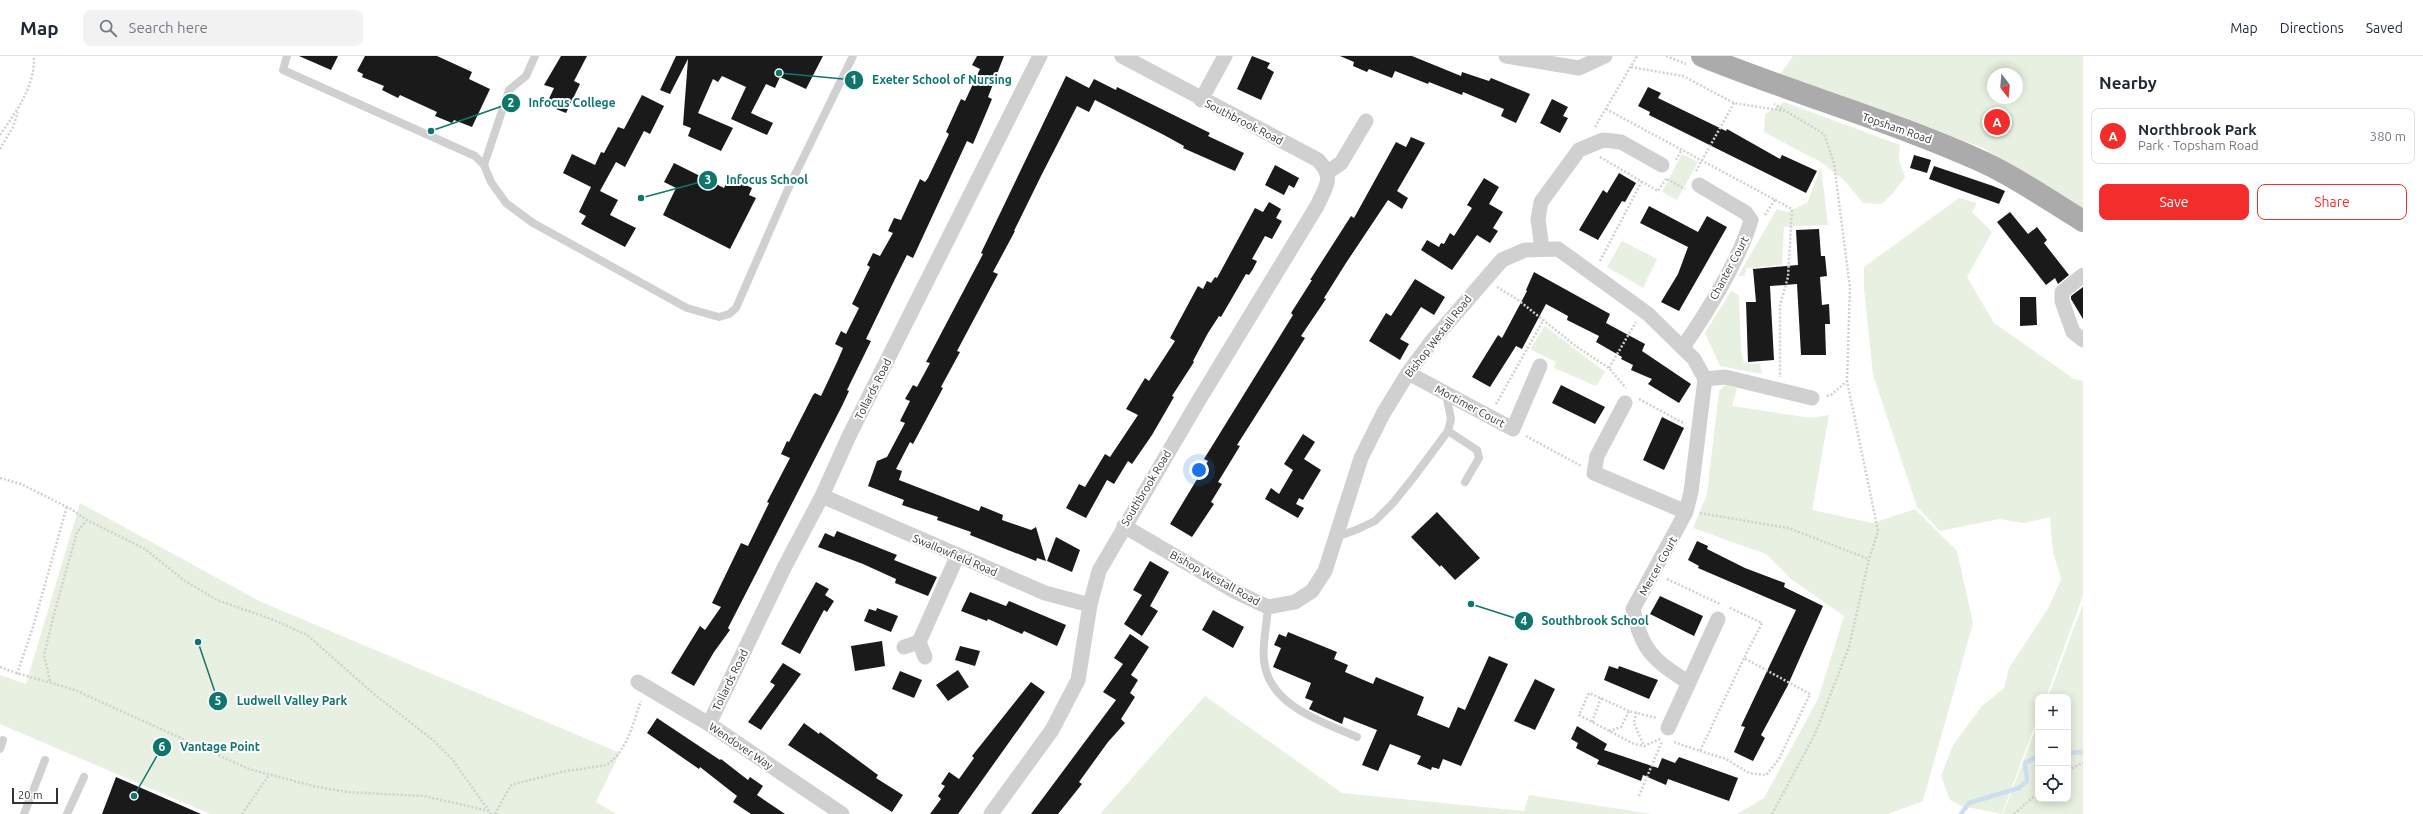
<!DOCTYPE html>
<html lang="en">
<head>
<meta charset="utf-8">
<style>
  body { margin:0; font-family:Ubuntu,sans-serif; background:#f2f2f3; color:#1f2937 }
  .controls { position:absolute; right:12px; bottom:12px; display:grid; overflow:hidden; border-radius:8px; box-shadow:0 2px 10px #0003 }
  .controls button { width:36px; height:36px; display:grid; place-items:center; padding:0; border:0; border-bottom:1px solid #e0e1e3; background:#fff; color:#1f2937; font:20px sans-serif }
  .compass { position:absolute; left:1987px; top:12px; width:36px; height:36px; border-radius:50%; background:#fff; box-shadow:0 2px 10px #0003; rotate:164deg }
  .scale { position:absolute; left:12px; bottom:10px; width:46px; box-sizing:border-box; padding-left:4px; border:2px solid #333; border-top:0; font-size:11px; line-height:14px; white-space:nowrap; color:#333; -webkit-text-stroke:3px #fff; paint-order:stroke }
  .you { position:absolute; left:1199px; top:414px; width:14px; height:14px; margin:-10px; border:3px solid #fff; border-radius:50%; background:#1a73e8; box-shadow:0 0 0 6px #1a73e833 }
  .badge { display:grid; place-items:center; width:26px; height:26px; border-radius:50%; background:#f32d2b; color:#fff; font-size:13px; font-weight:700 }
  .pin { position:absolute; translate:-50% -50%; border:2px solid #fff; box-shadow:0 1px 4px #0006 }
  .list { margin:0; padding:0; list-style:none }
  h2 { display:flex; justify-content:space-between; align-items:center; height:52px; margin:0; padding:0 16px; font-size:17px }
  h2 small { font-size:13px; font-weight:400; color:#747a83 }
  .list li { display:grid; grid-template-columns:26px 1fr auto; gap:12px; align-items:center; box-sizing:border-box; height:56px; margin:0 8px 8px; padding:0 8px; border:1px solid #e0e1e3; border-radius:8px }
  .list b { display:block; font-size:15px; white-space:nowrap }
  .list p { margin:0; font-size:13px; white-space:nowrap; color:#747a83 }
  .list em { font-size:13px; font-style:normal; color:#747a83 }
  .actions { display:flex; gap:8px; padding:12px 16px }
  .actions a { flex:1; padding:9px 0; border:1px solid #f32d2b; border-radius:8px; text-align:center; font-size:14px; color:#f32d2b }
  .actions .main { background:#f32d2b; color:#fff }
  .icon { flex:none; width:22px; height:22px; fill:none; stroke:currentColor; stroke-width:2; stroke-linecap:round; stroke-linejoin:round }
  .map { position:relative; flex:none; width:2083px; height:758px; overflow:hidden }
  header { display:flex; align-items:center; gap:24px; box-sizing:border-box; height:56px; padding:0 20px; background:#fff; border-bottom:1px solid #e0e1e3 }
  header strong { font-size:19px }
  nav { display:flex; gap:22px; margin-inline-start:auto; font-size:14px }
  .search { width:280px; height:36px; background:#f2f2f3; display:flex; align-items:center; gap:10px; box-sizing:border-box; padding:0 14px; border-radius:8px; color:#747a83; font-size:15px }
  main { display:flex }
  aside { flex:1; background:#fff }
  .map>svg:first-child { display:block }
  .green { fill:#e8f0e1; fill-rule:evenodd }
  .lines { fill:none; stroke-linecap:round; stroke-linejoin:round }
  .stream { stroke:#ccdff0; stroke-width:4.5 }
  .building { fill:#1a1a1a }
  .path { stroke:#d0d0d0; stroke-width:2.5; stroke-dasharray:2 2; stroke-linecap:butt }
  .service { stroke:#d0d0d0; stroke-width:8 }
  .minor { stroke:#d0d0d0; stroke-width:15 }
  .primary { stroke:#ababab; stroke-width:22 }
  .labels { text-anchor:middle; stroke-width:4; stroke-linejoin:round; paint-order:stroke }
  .street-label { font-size:11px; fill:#333; stroke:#fff }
  .leader { fill:none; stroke:#0f766e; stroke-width:1.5 }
  .callout-dot { fill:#0f766e; stroke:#fff; stroke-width:1.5 }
  .mark-label { font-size:12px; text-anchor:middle; font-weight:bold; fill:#fff }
  .callout-label { font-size:12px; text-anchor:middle; font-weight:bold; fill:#0f766e; stroke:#fff; stroke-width:4; stroke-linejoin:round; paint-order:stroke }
</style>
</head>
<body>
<header>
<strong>Map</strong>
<div class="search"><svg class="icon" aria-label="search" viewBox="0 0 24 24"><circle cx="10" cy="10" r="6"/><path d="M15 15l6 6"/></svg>Search here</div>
<nav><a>Map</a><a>Directions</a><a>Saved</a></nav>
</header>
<main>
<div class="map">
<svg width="2083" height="758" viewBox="0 0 2083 758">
  <rect width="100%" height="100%" fill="#fff"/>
  <path class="green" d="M1793,0h290v152l-102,-61 -202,-71zM1993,18h24v24h-24z
    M1784,46l116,43 -1,15 6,17 -11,15 -12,12 -19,-1 -18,-22 -23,-18 -58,-31 1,-18z
    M1682,98l16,8 -21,38 -15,-8z
    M1821,111l7,58 -44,2 -2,38 -36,3 -1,8h-7l39,-67 10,3 20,-9z
    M1959,142l18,5 -5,9 20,20 -25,45 27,46 80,56 9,2v215l-37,101h-8v20l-36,97 -40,-8 -12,-6 -9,-24 12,-31 29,-39 22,-18 5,-20 40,-61 12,-28 -8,-27 -3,-35 -26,6 -25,-4 -59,12 -23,-24 -44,-132 -9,-87v-21z
    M1622,185l35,18 -14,29 -36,-21z
    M1731,235l8,4 2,56 3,12 16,1 2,10 -42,-8 -15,-33z
    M1545,270l60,46 -9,14 -42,-18 2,-6 -26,-13z
    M1725,329l12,3 -5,18 79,12 18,-3 -17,95 61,13 42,-14 42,42 16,72 -50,178 -35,13h-151l27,-16 54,-99 26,-83 -53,-37 -25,-25 -73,-26 14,-34 12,-103z
    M80,447l179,98 361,152 -24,49 20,12h-406l-210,-90v-49l26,9z
    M2083,548v210h-80l35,-92v77h30v-102h-20z
    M1205,640l137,97 182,18 5,-16 123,19h-552z"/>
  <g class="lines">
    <path class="stream" d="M2068,697l15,-1
      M1961,758l8,-11 50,-15 8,-7 -2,-18 13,-7"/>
  </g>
  <path class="building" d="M299,0h39l-7,14z
    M365,0h72l35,16 -3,7 21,10 -18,38 -18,-7 -2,3 -17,-7 2,-4 -37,-17 -2,3 -16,-8 2,-4 -22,-9 1,-3 -6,-3z
    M561,0h26l-13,25 6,3 -14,29 -20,-8 8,-17 -10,-3z
    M676,0h147l-17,33 -26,-12 -5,11 -9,-4 -15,29 22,10 -6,12 -36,-16 15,-32 -24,-11 -4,6 -5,-3 -15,34 35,15 -12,23 -33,-15 3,-8 -8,-3 5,-66 -18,35 -10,-4z
    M977,0h27l-16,41 4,2 -5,12 -14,33 -6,-3 -54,117 -6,-3 -12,24 -29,60 5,2 -24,49 2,1 -7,15 -114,222 2,2 -16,22 -20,34 -23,-13 29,-47 5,4 16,-23 -9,-4 29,-60 7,3 21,-43 -2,-1 23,-44 -9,-4 6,-13 2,1 24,-47 2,-2 6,3 16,-34 6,-14 -8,-4 6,-13 5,3 13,-26 -7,-4 18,-37 -3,-2 6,-12 7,3 13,-23 -5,-2 6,-13 7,2 19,-41 5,3 3,-4 21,-44 -3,-2 15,-33 4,2 15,-32 -8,-4z
    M1252,0l18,7 -3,5 7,4 -13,28 -24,-11z
    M1340,0h72l49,20 1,-4 27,9 2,-3 39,16 -14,29 -15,-7 3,-7 -41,-17 -1,3 -33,-13 -1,2 -33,-13 -3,7 -23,-9 -2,3 -14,-6 1,-4z
    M1066,20l23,12 5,-9 22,11 1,-3 93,46 -2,3 36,17 -9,18 -52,-23 1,-2 -20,-11 -69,-35 -6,12 -12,-6 -35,68 -28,57h1l-22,41 5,2 -41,77 3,1 -19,35 2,1 -30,56 -3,-2 -14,27 6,2 -3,9 80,31 2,-5 22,9 -1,5 29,10 5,-3 10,34 -9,-3 -1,3 -66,-26 1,-3 -34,-12 1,-3 -36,-12 2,-5 -36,-14 9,-25 10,-4 18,-34 -5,-2 10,-20 -5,-2 8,-14 4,2 13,-24 -4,-1 57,-108 -2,-1z
    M1648,31l13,6 -3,5 68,33 1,-2 53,30 2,-4 35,16 -11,22 -157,-78 1,-3 -12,-6z
    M642,39l22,11 -14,28 -6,-3 -19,36 -9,-5 -16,29 18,9 -8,15 26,13 -11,19 -44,-23 5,-8 -7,-4 12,-25 -28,-14 9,-19 23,11 6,-13 3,1 14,-26 6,2z
    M1552,43l16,8 -5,9 5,2 -8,15 -20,-10z
    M1411,81l14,6 -28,48 11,7 -6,11 -14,-9 -42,63 -22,35 2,1 -25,37 4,2 -68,107 3,1 -22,36 4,2 -11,18 3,2 -22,33 -22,-13 38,-63 -4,-2 89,-144 -2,-2 21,-33h-2l41,-64 3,2 42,-76 10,5z
    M1914,99l17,5 -4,13 -17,-5z
    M674,107l50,25 5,-11 23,11 -3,7 7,3 -26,51 -67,-34 13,-27 -12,-6z
    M1275,109l24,13 -5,10 -5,-3 -5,10 -19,-10z
    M1934,110l59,20 12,5 -6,13 -70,-25z
    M1619,117l17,10 -11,19 -3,-1 -24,39 -19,-10 24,-40 4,3z
    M1484,122l15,9 -10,17 14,8 -10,16 5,3 -8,12 -13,-8 -25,35 -31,-20 6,-10 12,7 2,-4 3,1 6,-11 4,3 18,-28 -5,-3z
    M1269,146l12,7 -5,9 6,3 -10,18 -7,-3 -13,23 5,2 -4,8 -4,6 -3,-1 -25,43 -2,-1 -11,17 -15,28 1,1 -22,34 2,1 -22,38 -20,29 -4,-3 -14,23 -7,-4 -21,38 -20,-10 13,-24 6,3 20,-33 5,3 28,-42 -12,-6 19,-31 4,3 26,-40 -5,-3 28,-52 5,3 4,-8 4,2 4,-6 2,1 38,-70 8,4z
    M1649,150l49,26 9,-16 20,11 -48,84 -18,-9 17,-28 10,-27 -48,-24z
    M2010,156l18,22 9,-7 10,13 -3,3 25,32 -11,9 -3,-6 -9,7 -49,-63z
    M1819,173l2,27h4l2,20 -7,1 2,28 7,-1 1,20h-5l1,31h-25l-4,-71 -27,2 4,74 -26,2 -2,-60h10l-3,-33 45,-4 -2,-35z
    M1534,216l76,42 -4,9 39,21 -3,7 49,33 -12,19 -31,-19 4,-5 -21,-9 2,-5 -12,-6 1,-2 -26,-15 3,-6 -32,-16 1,-4 -22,-12 -24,45 -6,-3 -26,41 -18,-10 26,-42 4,3 25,-47 -1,-1z
    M1415,223l30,18 -11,18 -13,-8 -21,32 9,5 -9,16 -31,-19 17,-28 5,3z
    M2083,231v32l-12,-20v-3z
    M2020,241h16l1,28 -17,1z
    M1561,329l44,22 -10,17 -43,-21z
    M1662,361l22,11 -20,42 -21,-10z
    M1303,378l12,8 -11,17 17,11 -18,30 -4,-2 -3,6 8,4 -6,10 -33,-19 6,-11 8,6 14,-24 -9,-6z
    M1437,456l43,46 -25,22 -14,-15 -1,2 -29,-30z
    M837,475l60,24 -3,5 43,17 -9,19 -33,-13 1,-4 -33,-15 -45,-17 7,-14 9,4z
    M1056,481l24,13 -8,22 -25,-11z
    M1697,485l11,5 -1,3 38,19 40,15 -1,4 39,19 -36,81 -26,48 4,3 -12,23 -19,-9 11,-25 -4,-1 55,-116 -98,-42 1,-2 -11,-6z
    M1150,505l19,11 -19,34 8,5 -16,25 -18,-12 18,-29 -9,-5z
    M816,526l13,7 -4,6 9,6 -7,11 -3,-2 -24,44 -19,-10z
    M970,536l36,14 3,-5 57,24 -9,21 -33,-15 -2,3 -34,-15 -1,2 -26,-10z
    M1660,540l43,20 -9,20 -44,-22z
    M877,552l21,8 -7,16 -27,-11 5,-12 7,2z
    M1213,554l31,17 -11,21 -31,-18z
    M1288,576l49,20 -3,7 14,6 -3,7 28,12 3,-7 48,20 -7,18 32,13 9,-21 7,3 24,-54 19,8 -47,102 -18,-7 -4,10 -7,-2 -1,3 -14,-6 4,-8 -31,-12 -12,27 -16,-6 15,-35 -33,-13 -2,7 -33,-15 4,-8 -8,-3 6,-15 -38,-16 8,-19 -7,-3 5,-11 7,3z
    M1130,578l19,13 -18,28 7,5 -8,13 5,4 -14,22 4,4 -17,19 -29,40 3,2 -24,30h-27l85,-114 -13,-8 20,-28 -9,-6z
    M882,585l3,25 -30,5 -4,-25z
    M960,590l20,5 -5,15 -20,-6z
    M783,607l18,11 -40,56 -13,-8 27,-37 -5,-3z
    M1609,610l9,3 1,-3 39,14 -9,19 -45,-19z
    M958,614l11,17 -21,14 -12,-16z
    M900,615l22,9 -8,18 -22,-9z
    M1535,623l20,10 -20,41 -21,-9z
    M1031,626l14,10 -87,122h-28l11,-15 -3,-3 7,-10 -4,-2 8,-12 10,7 15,-21 -2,-2z
    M657,662l63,42 1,-1 27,21 2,-3 13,9 -6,9 28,19h-34l-18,-12 4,-6 -37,-29 -1,2 -52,-36z
    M804,667l15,11 1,-2 58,43 -2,3 27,17 -11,17 -104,-67z
    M1577,670l30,18 -3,6 54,18 4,-10 13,5 4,-6 59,21 -9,23 -61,-22 -2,6 -23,-10 -2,6 -44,-17 2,-4 -23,-12 2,-5 -7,-4z
    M116,721l85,37h-99z"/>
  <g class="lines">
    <path class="path" d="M1666,0l20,8
      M1631,11l52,9 51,27 50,8
      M1606,53l186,100 -4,68 -8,28v72
      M1595,71l42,-71
      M0,79c17,-25 35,-48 34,-79
      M0,93l13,-22 5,-15
      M1600,101l58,34 8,-12
      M1676,104l6,-11
      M1696,115l38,-68
      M1667,123l18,10
      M1765,159l11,-17
      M1600,205l42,-80
      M1497,231l20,12 60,48 32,21 17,20
      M1609,312l27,-46
      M1827,340l4,-1 16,-14
      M1639,343l46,25
      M1496,348l48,-85
      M1526,380l55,30
      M0,422l21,6 50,25 16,11 58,29 40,32 32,19 57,20 33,15 67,59 59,46 19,19 37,52
      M1700,457l88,15 81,31
      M1667,523l53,25
      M0,611c25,10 52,15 77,24l172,78 64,17 33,6 78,4 65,15 2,3
      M17,618l16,-47 34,-121
      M50,625l-6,-26 10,-41 23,-82 10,-12
      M1629,655l-40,-18 -10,22 55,29 10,2
      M1636,656l-2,11 10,23 16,-7
      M1592,666l9,-24
      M1609,675l12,-4 8,-16 28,7
      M1674,686l26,9 44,-93
      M1700,695l26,8 23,14 17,2 13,-16 31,-65 -66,-36 18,-35 -34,-16
      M2068,714l15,-7
      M1639,740l23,-55
      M242,758l27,-39
      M495,758l16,-29 50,-13 45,-7c21,-13 27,-42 35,-64
      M1772,758l43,-80 34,-87 20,-88 9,-28 -31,-150 3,-93 -16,-125 -10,-29 -50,-30
      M2014,758l24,-21"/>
    <path class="service" d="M287,0l-4,14 192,86 9,9 7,17 15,21 27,20 154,85 32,9 10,-3 7,-6 52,-119 65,-133
      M484,109l25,-75 17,-14 9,-20
      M1448,375l29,19 2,8 -14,24
      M1336,481l20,-7 19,-9 18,-18 20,-25 35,-47 3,-12 -5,-25
      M1268,551c-1,17 -6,37 -4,54 5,45 59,61 93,76
      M0,693l3,-9
      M24,758l21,-54
      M67,758l17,-37"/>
    <path class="minor" d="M1506,0l73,12 26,-12
      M1201,44l24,-44
      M1328,116l13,-9 25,-42
      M1542,193l-4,-30 3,-17 38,-52 24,-10 18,2 41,23
      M2083,219l-21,17v9l11,31 10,8
      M1683,291c23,-33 57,-88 68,-127l-5,-7 -47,-28
      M1408,317l105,56 27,-63
      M1705,323l20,-2 87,21
      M1625,347l-28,53 -3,17 92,39
      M822,440l223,97 45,12
      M1124,470l112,66 32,15 27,-5 17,-11 13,-20 36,-113 22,-44 25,-41 23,-31 71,-82 23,-10 33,-1 90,65 46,45 11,20 -14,113 -5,20 -53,97c8,42 22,52 56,74
      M919,586l38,-85
      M904,591l15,-5 6,15
      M638,626l71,42 133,90
      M709,668l76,-158 37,-70 27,-60 191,-380
      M1668,672l50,-109
      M991,758l61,-84 26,-50 12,-75 9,-34 97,-166 121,-199c9,-20 18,-28 1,-46l-196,-104"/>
    <path class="primary" d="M1702,0c93,38 191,65 281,106 35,16 67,39 100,59"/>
  </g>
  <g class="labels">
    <g class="street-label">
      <text transform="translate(1244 66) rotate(27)" y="4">Southbrook Road</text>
      <text transform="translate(1897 72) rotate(19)" y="4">Topsham Road</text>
      <text transform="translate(1729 212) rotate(-62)" y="4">Chanter Court</text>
      <text transform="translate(1438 280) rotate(-52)" y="4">Bishop Westall Road</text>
      <text transform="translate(873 333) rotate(-63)" y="4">Tollards Road</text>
      <text transform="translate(1470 350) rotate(28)" y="4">Mortimer Court</text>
      <text transform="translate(1146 432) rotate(-59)" y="4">Southbrook Road</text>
      <text transform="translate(955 499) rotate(23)" y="4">Swallowfield Road</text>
      <text transform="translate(1658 510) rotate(-61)" y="4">Mercer Court</text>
      <text transform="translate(1215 522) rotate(29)" y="4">Bishop Westall Road</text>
      <text transform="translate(730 624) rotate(-64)" y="4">Tollards Road</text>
      <text transform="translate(741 690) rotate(34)" y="4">Wendover Way</text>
    </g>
  </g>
  <path class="leader" d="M779 17L854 24M431 75L511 47M641 142L708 124M1471 548L1524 565M198 586L218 645M134 740L162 691"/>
  <g class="callout-dot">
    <circle cx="779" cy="17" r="4"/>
    <circle cx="431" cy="75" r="4"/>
    <circle cx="641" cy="142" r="4"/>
    <circle cx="1471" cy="548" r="4"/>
    <circle cx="198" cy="586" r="4"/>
    <circle cx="134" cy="740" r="4"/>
    <circle cx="854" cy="24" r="10"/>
    <circle cx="511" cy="47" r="10"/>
    <circle cx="708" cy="124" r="10"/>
    <circle cx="1524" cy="565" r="10"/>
    <circle cx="218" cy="645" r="10"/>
    <circle cx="162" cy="691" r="10"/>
  </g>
  <g class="mark-label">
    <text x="854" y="28">1</text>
    <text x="511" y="51">2</text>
    <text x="708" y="128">3</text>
    <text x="1524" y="569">4</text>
    <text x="218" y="649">5</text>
    <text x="162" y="695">6</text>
  </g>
  <g class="callout-label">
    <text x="942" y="28">Exeter School of Nursing</text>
    <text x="572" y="51">Infocus College</text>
    <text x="767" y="128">Infocus School</text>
    <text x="1595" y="569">Southbrook School</text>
    <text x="292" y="649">Ludwell Valley Park</text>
    <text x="220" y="695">Vantage Point</text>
  </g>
</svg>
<div class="controls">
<button>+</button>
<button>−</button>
<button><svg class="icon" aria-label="locate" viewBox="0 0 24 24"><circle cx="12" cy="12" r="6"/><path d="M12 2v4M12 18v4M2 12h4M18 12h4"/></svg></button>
</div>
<svg class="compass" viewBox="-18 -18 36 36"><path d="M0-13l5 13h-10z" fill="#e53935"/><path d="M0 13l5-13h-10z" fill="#747a83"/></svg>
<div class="scale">20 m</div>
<div class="you"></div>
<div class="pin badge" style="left:1997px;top:66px">A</div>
</div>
<aside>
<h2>Nearby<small></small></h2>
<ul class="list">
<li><span class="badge">A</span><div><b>Northbrook Park</b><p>Park · Topsham Road</p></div><em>380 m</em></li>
</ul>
<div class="actions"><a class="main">Save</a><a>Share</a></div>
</aside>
</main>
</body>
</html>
